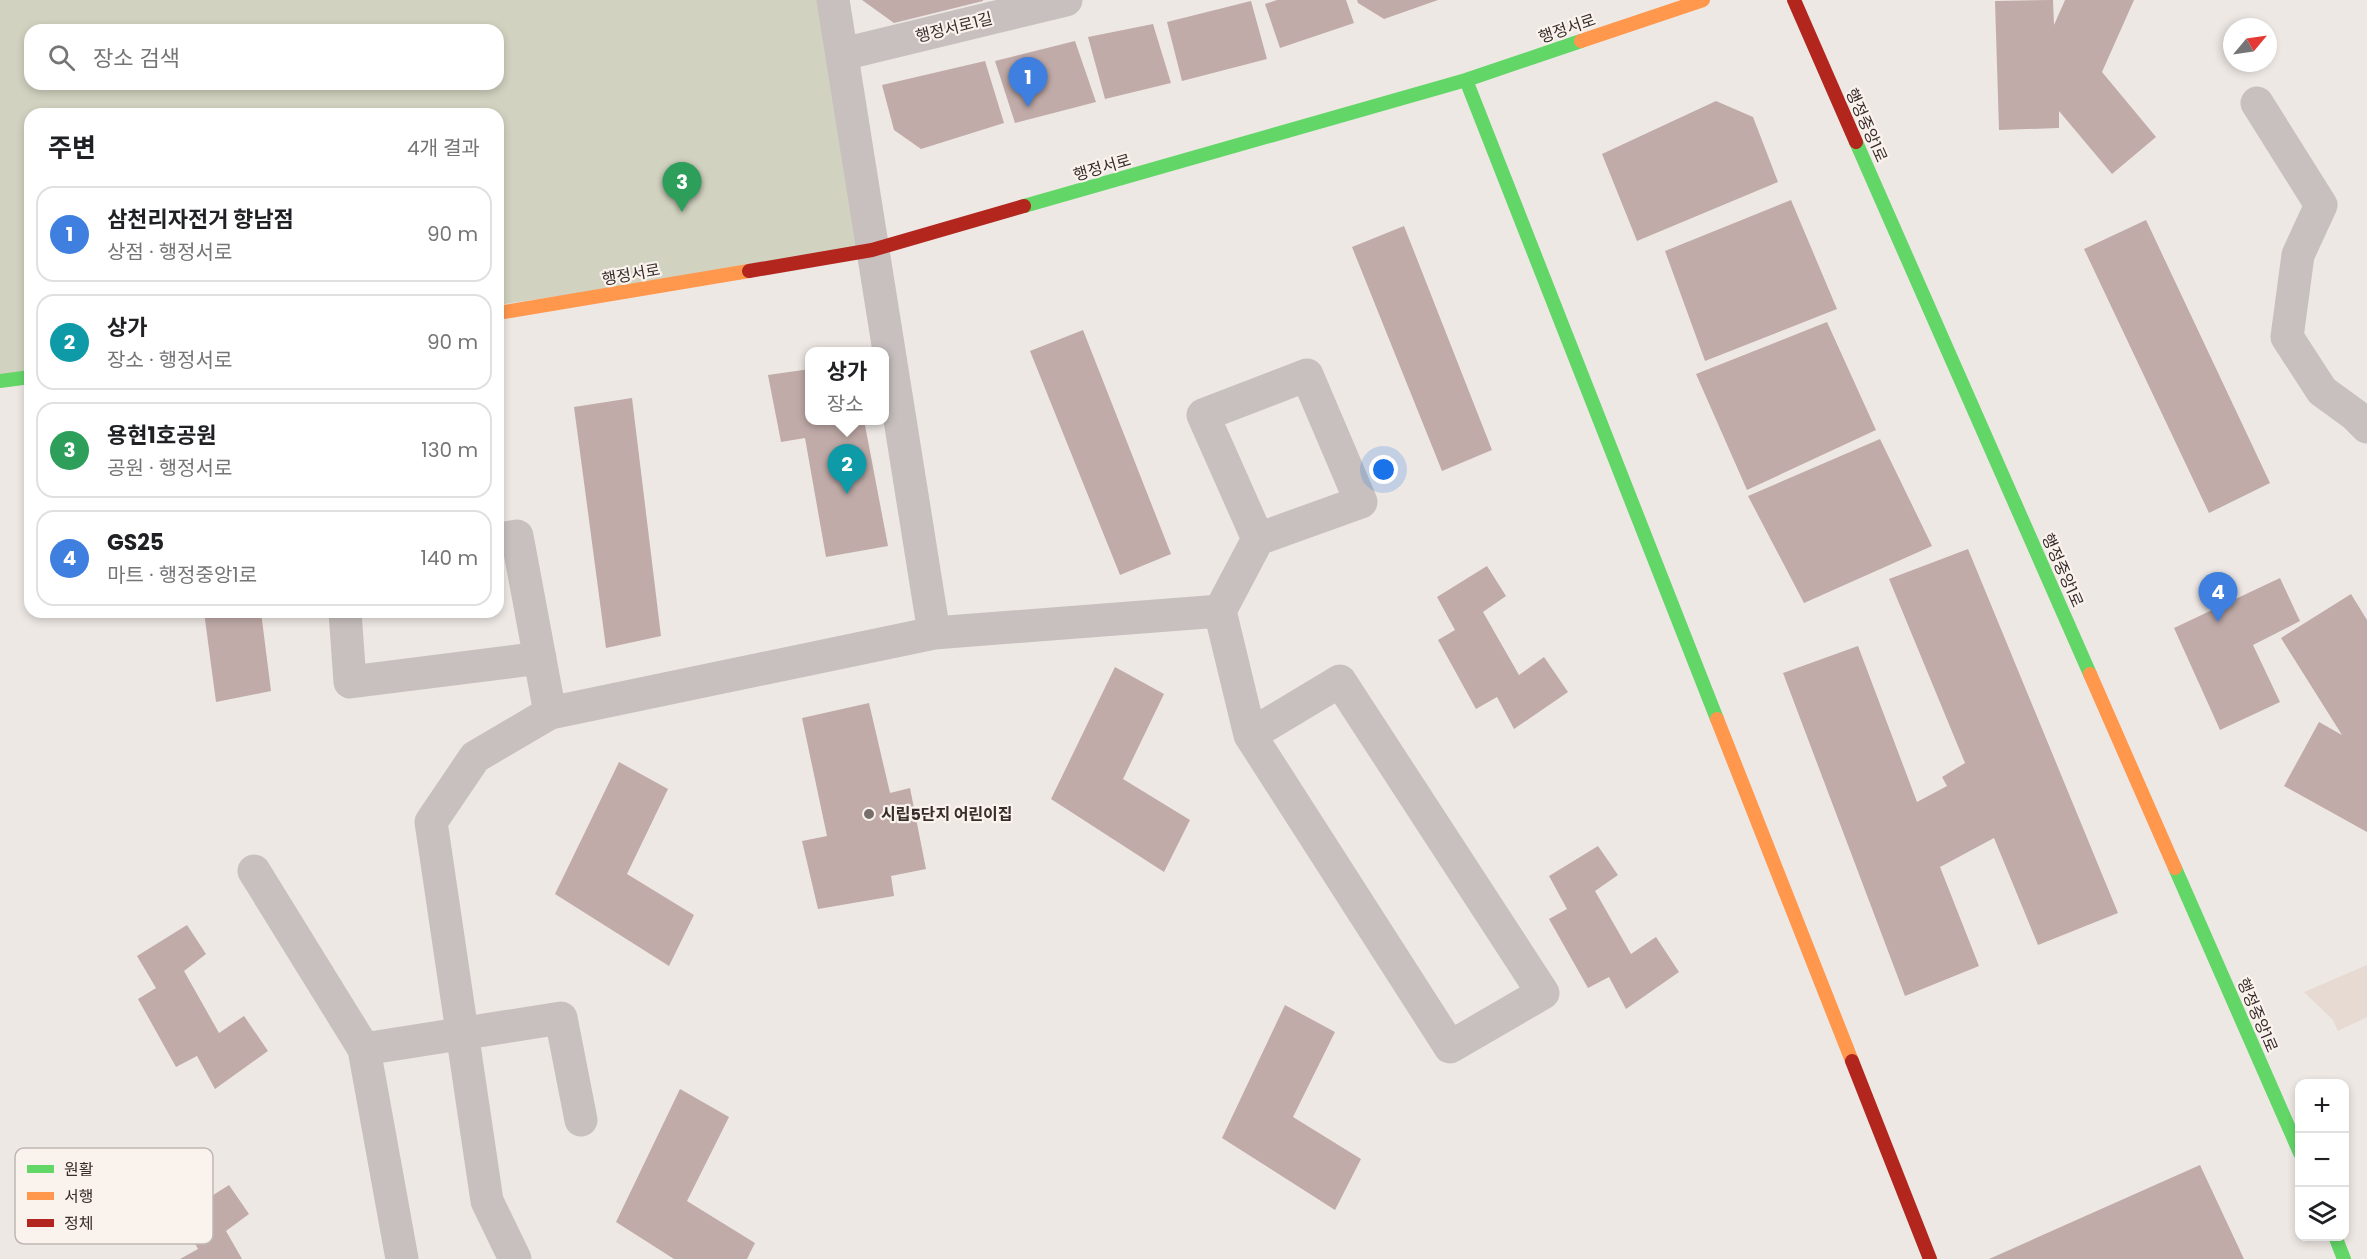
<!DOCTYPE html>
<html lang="ko">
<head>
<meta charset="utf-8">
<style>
  body { margin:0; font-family:Poppins,"Noto Sans KR",sans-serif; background:#f6f6f6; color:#202124 }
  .controls { position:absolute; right:18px; bottom:18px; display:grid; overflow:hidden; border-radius:12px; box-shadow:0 3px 9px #0003 }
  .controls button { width:54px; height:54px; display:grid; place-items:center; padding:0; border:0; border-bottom:2px solid #e0e0e0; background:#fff; color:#202124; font:30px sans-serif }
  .compass { position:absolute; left:2223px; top:18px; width:54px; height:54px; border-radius:50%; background:#fff; box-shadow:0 3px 9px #0003; rotate:61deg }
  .you { position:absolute; left:1384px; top:470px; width:21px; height:21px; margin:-15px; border:4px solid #fff; border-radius:50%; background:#1a73e8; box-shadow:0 0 0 9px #1a73e833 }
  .badge { display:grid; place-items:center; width:39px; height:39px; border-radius:50%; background:#0f766e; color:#fff; font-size:20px; font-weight:700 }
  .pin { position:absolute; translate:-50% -50px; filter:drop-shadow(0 2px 3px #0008) }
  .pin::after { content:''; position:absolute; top:32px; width:21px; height:18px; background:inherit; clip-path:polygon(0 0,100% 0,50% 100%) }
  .popup { position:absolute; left:805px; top:347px; width:84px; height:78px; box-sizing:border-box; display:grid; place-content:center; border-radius:12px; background:#fff; filter:drop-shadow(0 2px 4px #0005); font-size:20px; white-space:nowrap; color:#757577 }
  .popup b { font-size:22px; color:#202124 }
  .popup::after { content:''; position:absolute; left:50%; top:100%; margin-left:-12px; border:12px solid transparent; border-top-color:#fff }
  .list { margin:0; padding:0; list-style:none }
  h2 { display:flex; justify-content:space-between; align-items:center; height:78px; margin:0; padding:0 24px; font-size:26px }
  h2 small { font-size:20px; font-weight:400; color:#757577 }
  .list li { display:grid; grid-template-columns:39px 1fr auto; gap:18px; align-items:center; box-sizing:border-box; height:96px; margin:0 12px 12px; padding:0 12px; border:2px solid #e0e0e0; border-radius:18px }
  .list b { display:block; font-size:22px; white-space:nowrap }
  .list p { margin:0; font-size:20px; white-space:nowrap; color:#757577 }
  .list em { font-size:20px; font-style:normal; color:#757577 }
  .icon { flex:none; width:33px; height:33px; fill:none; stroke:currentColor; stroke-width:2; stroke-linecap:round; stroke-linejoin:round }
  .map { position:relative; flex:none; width:2367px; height:1259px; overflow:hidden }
  .search { position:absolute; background:#fff; box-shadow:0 3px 9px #0003; left:24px; top:24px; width:480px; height:66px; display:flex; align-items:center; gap:15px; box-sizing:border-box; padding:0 21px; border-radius:18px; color:#757577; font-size:22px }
  .panel { position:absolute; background:#fff; box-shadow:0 3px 9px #0003; left:24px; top:108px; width:480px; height:510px; border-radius:18px }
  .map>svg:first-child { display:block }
  .green { fill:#d2d2c0; fill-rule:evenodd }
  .plaza { fill:#e7dad3 }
  .building { fill:#c0aba8 }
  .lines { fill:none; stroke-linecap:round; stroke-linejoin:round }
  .street { stroke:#c7c0be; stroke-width:33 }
  .fast { stroke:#63d668; stroke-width:14 }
  .slow { stroke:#ff974d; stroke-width:14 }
  .jam { stroke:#b3261e; stroke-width:14 }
  .poi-dot { fill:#786e6c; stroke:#f9f2ed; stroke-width:2 }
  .labels { text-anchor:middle; stroke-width:4.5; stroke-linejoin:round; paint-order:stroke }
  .street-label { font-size:16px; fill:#382d2b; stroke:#f9f2ed }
  .poi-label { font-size:16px; font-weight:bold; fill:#382d2b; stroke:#f9f2ed; text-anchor:start }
  .key { fill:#f9f2ed; stroke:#bfb7b3; stroke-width:1.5 }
  .key-label { font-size:16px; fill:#382d2b }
</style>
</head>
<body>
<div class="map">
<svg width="2367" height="1259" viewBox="0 0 2367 1259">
  <rect width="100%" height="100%" fill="#eee8e4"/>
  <path class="green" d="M0,0h828l44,250 -374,55v-191h-468v260l-30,5zM30,30h468v54h-468z"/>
  <path class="plaza" d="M2367,965v52l-29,14 -5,-11 -29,-28z"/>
  <path class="building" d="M862,0h121v1l-89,22z
    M1277,0h69l8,23 -74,25 -15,-44z
    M1357,0h81l-54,19 -26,-16z
    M2053,0l1,25 11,-25h69l-32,72 54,65 -44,37 -53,-63v17l-60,2 -4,-129z
    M1251,1l16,58 -85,22 -15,-59z
    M1153,24l18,59 -66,16 -17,-62z
    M1075,41l21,61 -81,21 -20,-62z
    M985,61l19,62 -83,26 -27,-19 -12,-45z
    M1716,101l37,16 25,65 -141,59 -35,-87z
    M1791,200l46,109 -132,52 -40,-110z
    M2146,220l124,263 -61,30 -125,-264z
    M1404,226l88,224 -50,21 -90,-224z
    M1827,322l49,108 -129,60 -51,-116z
    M1083,330l88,224 -51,21 -90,-224z
    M810,369v51h54l24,126 -62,11 -21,-119 -24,4 -13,-67z
    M632,398l29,238 -55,12 -32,-241z
    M1880,439l52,107 -128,57 -56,-107z
    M1968,549l150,364 -80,32 -44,-107 -54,29 39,99 -74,30 -122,-323 75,-27 59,156 30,-16 -5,-9 23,-14 -76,-184z
    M1487,566l19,30 -23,16 36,63 25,-18 24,35 -54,37 -17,-32 -21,12 -38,-69 17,-10 -18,-33z
    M2280,578l20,43 -47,24 27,57 -60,28 -46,-102z
    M2351,594l16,26v212l-83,-46 35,-64 23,13 -61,-97z
    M204,612h57l10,79 -55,11z
    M1115,667l49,27 -41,85 67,41 -26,52 -113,-73z
    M869,703l21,90 20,-5 16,81 -35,7 3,20 -76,13 -16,-68 25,-5 -25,-118z
    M619,762l49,27 -41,85 67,41 -25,51 -114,-72z
    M1598,846l20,29 -23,16 36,63 25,-17 23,35 -53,37 -17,-32 -21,11 -39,-69 18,-10 -18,-33z
    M187,925l19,29 -22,17 35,62 25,-17 24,35 -53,38 -18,-33 -21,11 -38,-68 18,-11 -19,-32z
    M1285,1005l50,27 -42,85 68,42 -26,51 -113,-72z
    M680,1089l49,28 -42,84 68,42 -8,16h-73l-58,-37z
    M2200,1165l44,94h-255z
    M229,1185l20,29 -23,17 16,28h-62l18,-10 -18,-33z"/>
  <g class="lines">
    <path class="street" d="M833,0l101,633
      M843,54l223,-54
      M2257,103l64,102 -23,50 -11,82 35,54 33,24 12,12
      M1307,375l54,127 -103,37 -55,-124z
      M498,539l19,-3 33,177 384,-80 286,-22
      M345,612l5,70 190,-24
      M1250,735l90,-54 203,312 -93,54 -200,-312 -30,-124 38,-72
      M254,871l110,178
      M402,1259l-38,-210 197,-31 20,102
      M515,1259l-28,-58 -56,-379 44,-65 75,-44"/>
    <path class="fast" d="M1466,80l251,639
      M1856,142l234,532
      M1024,206l442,-126 115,-39
      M0,381l30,-4
      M2175,868l125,285
      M2335,1236l9,23"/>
    <path class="slow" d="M1581,41l122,-41
      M498,313l251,-42
      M2090,674l85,194
      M1717,719l135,342"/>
    <path class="jam" d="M1794,0l62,142
      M749,271l123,-21 152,-44
      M1852,1061l78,198"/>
  </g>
  <circle class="poi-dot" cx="869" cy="814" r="6"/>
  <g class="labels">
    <g class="street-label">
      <text transform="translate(954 27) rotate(-14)" y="6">행정서로1길</text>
      <text transform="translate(1567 28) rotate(-19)" y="6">행정서로</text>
      <text transform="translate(1867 125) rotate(66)" y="6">행정중앙1로</text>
      <text transform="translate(1102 167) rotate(-16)" y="6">행정서로</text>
      <text transform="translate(631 274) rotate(-10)" y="6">행정서로</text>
      <text transform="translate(2063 570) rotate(66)" y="6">행정중앙1로</text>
      <text transform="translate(2258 1015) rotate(67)" y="6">행정중앙1로</text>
    </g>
    <g class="poi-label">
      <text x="881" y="820">시립5단지 어린이집</text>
    </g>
  </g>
  <rect x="15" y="1148" width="198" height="96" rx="9" class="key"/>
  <rect x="27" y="1165" width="27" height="8" fill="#63d668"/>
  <rect x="27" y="1192" width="27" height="8" fill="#ff974d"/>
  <rect x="27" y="1219" width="27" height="8" fill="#b3261e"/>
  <g class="key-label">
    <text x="64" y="1175">원활</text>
    <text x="64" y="1202">서행</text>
    <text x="64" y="1229">정체</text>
  </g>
</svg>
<div class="controls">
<button>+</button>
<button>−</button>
<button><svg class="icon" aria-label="layers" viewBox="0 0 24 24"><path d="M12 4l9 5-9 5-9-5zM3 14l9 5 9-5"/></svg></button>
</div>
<svg class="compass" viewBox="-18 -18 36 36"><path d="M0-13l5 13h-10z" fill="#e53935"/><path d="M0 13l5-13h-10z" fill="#757577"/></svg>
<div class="you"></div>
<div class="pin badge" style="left:1028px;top:107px;background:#3f7fe0">1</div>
<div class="pin badge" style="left:847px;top:494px;background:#0f9aa8">2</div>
<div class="popup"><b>상가</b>장소</div>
<div class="pin badge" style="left:682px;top:212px;background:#2e9e5b">3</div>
<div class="pin badge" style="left:2218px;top:622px;background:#3f7fe0">4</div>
<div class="search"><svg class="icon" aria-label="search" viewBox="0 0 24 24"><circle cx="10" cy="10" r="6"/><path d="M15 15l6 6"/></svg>장소 검색</div>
<section class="panel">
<h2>주변<small>4개 결과</small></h2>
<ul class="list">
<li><span class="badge" style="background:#3f7fe0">1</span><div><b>삼천리자전거 향남점</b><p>상점 · 행정서로</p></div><em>90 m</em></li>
<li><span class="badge" style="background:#0f9aa8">2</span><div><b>상가</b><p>장소 · 행정서로</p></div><em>90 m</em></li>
<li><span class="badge" style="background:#2e9e5b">3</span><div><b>용현1호공원</b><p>공원 · 행정서로</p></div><em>130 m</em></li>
<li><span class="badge" style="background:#3f7fe0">4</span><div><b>GS25</b><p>마트 · 행정중앙1로</p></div><em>140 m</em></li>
</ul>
</section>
</div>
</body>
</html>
